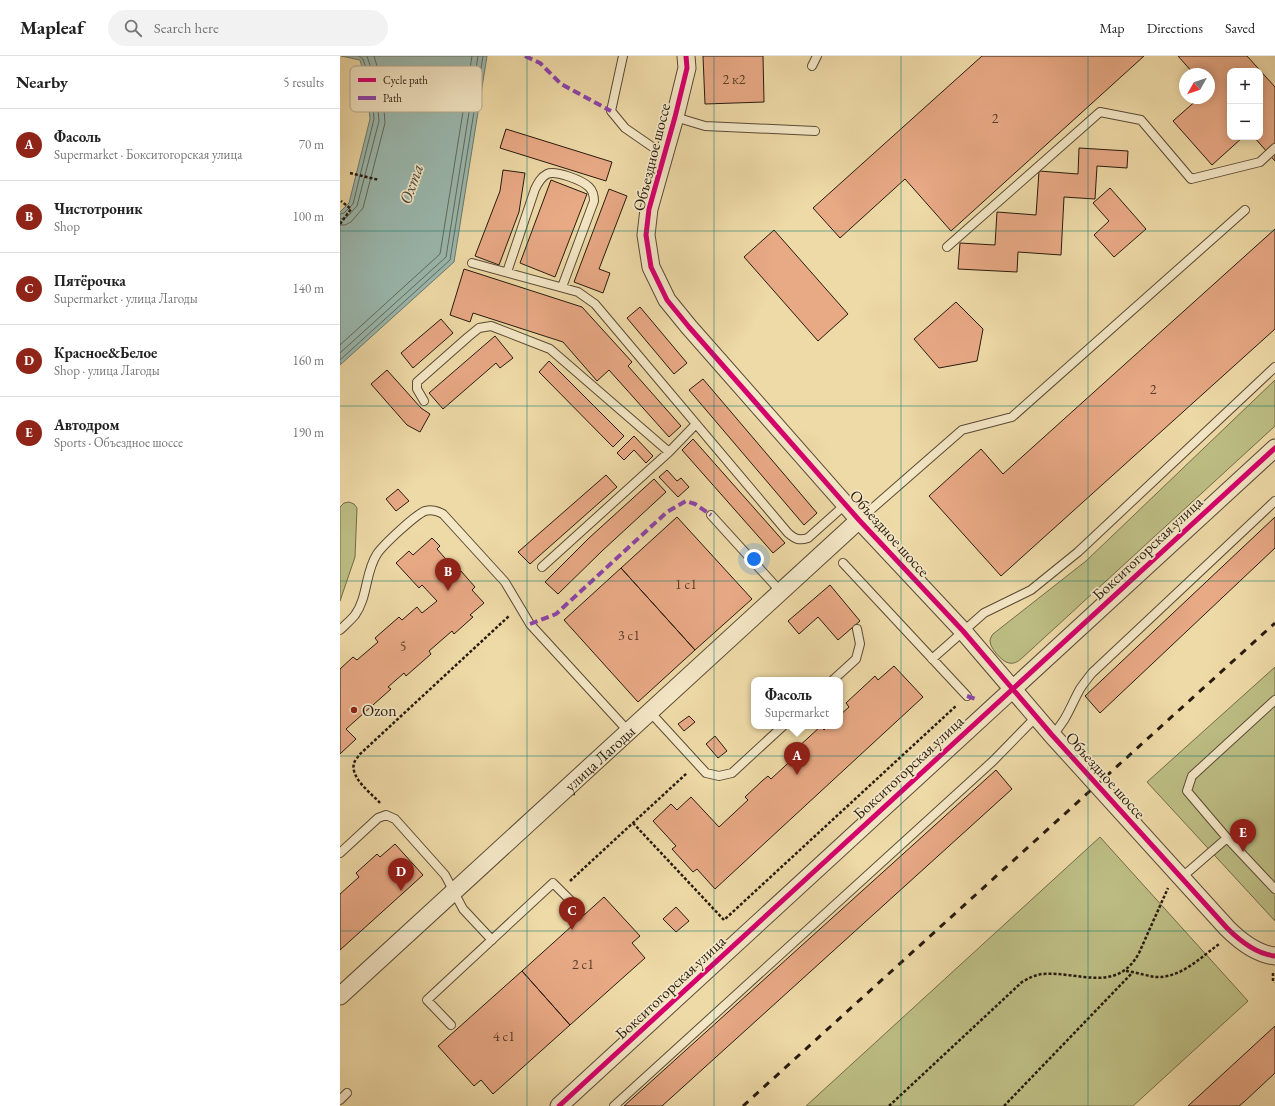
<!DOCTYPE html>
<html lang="en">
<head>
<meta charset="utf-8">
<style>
  body { margin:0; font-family:"EB Garamond",serif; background:#f2f2f2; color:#222 }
  .controls { position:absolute; right:12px; top:12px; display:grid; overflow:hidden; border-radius:8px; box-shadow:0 2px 10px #0003 }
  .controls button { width:36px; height:36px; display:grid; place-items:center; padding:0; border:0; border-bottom:1px solid #e0e0e0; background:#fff; color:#222; font:20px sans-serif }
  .compass { position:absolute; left:839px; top:12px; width:36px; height:36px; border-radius:50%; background:#fff; box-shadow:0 2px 10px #0003; rotate:230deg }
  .you { position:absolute; left:414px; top:503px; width:14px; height:14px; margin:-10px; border:3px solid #fff; border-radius:50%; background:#1a73e8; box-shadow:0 0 0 6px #1a73e833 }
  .badge { display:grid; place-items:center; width:26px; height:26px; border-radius:50%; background:#8f2418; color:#fff; font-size:13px; font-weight:700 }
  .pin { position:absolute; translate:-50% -33px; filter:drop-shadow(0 1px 2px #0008) }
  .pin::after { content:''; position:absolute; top:21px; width:14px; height:12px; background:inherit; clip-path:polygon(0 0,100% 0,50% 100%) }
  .popup { position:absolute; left:411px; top:621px; width:92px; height:52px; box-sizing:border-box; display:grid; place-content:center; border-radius:8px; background:#fff; filter:drop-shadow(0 1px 3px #0005); font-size:13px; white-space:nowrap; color:#767676 }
  .popup b { font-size:15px; color:#222 }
  .popup::after { content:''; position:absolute; left:50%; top:100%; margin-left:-8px; border:8px solid transparent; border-top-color:#fff }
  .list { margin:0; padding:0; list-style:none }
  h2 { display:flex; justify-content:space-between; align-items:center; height:52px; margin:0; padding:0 16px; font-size:17px }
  h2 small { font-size:13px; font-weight:400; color:#767676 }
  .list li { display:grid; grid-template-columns:26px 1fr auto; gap:12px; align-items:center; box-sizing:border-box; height:72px; padding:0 16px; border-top:1px solid #e0e0e0 }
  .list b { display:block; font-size:15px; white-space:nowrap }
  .list p { margin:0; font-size:13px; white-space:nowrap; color:#767676 }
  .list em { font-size:13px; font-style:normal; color:#767676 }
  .icon { flex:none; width:22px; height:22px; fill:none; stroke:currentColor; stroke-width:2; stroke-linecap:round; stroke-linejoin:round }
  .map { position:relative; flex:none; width:935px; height:1050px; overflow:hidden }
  header { display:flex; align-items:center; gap:24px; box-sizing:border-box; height:56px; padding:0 20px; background:#fff; border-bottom:1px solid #e0e0e0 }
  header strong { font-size:19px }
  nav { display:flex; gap:22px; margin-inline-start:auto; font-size:14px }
  .search { width:280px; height:36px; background:#f2f2f2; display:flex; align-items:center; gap:10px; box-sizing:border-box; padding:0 14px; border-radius:22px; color:#767676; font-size:15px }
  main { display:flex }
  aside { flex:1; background:#fff }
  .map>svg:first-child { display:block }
  .green { fill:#bdbe84; stroke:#726c49 }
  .water { fill:#9bb9af; stroke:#6d796f }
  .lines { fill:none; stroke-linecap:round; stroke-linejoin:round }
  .shore { stroke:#626a5e; stroke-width:1 }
  .building { fill:#e8a985; stroke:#281a0e }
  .service-casing { stroke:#5a4a34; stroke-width:10 }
  .minor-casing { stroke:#5a4a34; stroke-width:19 }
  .path { stroke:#281a0e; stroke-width:2.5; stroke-dasharray:3 2; stroke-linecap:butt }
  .service { stroke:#f4e7c6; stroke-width:8 }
  .minor { stroke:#f4e7c6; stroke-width:17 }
  .rail { stroke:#281a0e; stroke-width:3; stroke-dasharray:7 7; stroke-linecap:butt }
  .quiet { stroke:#8e44ad; stroke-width:4; stroke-dasharray:8 4; stroke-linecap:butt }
  .cycleway-casing { stroke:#f4e7c6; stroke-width:8 }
  .cycleway { stroke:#d6006c; stroke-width:5 }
  .grid { fill:none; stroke:#0f766e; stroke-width:1; stroke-opacity:0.55 }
  .poi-dot { fill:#8f2418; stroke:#f4e7c6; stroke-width:1.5 }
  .labels { text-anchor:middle; stroke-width:3.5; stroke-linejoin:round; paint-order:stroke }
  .number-label { font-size:14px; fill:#583e2c }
  .street-label { font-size:16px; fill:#281a0e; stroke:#f4e7c6 }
  .poi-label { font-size:16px; fill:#281a0e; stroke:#f4e7c6; text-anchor:start }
  .water-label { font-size:17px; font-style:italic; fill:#4a4a3e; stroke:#f4e7c6 }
  .key { fill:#f4e7c6; stroke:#b7aa8f; stroke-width:1 }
  .key-label { font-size:11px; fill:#281a0e }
</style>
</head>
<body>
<header>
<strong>Mapleaf</strong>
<div class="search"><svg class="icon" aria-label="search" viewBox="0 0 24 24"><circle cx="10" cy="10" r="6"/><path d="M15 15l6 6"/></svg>Search here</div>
<nav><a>Map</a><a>Directions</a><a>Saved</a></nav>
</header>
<main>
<aside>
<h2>Nearby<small>5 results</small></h2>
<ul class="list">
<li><span class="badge">A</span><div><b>Фасоль</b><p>Supermarket · Бокситогорская улица</p></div><em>70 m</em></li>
<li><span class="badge">B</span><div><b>Чистотроник</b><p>Shop</p></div><em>100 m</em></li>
<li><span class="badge">C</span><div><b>Пятёрочка</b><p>Supermarket · улица Лагоды</p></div><em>140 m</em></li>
<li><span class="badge">D</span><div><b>Красное&amp;Белое</b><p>Shop · улица Лагоды</p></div><em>160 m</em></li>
<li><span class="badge">E</span><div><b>Автодром</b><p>Sports · Объездное шоссе</p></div><em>190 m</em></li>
</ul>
</aside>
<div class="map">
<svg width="935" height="1050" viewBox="0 0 935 1050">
  <rect width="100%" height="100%" fill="#eedaa7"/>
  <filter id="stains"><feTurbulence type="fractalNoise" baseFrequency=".005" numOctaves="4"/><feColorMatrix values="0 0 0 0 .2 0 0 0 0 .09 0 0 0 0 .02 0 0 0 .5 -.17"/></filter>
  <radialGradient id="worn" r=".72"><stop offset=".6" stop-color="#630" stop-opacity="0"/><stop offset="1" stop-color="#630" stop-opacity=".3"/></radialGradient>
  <path class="green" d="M935,324v46l-254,233c-4,3 -7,5 -12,4 -7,-1 -19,-15 -19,-22 0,-2 2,-6 3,-7l93,-73z
    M9,446l5,2 3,4 -2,49 -15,44v-94l4,-4z
    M935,611v254l-128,-139z
    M760,781l148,164 -115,105h-327z"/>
  <path class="water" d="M1,0h146l-33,206 -114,103v-153l9,-9 21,-84 -3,-34 -7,-25z"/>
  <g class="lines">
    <path class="shore" d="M0,158l4,-1 9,-9 21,-85 -3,-35 -8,-25 -4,-3
      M0,163l7,-2 10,-11 22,-85 -3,-37 -9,-28
      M0,169h5l6,-3 12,-14 22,-85 -3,-40 -8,-27
      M0,289l100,-91 32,-198
      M0,297l106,-96 32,-201
      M0,304l110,-100 33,-204"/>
  </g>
  <path class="building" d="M363,0h60l1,46 -59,2z
    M642,0h162l-193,175 -46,-52 -65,59 -27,-30z
    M838,0h69l28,31v74l-21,-24h6v-66h-30v66h13l-31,28 -39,-44 26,-23h10v-24h-15z
    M166,73l106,33 -6,19 -106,-33z
    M739,92l49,3 -1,17 -30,-2 -2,33 -31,-2 -3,58 -43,-3 -1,20 -59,-3 2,-26 35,2 2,-33 39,3 3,-44 39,3z
    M163,114l22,3 -6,39 -20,53 -24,-9 25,-65z
    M211,124l36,14 -32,83 -35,-14z
    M770,132l36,41 -32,28 -20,-22 15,-14 -16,-18z
    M269,133l18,7 -28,73 11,4 -7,20 -29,-11z
    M935,173v100l-274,247 -72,-80 52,-47 22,25z
    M434,174l74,84 -30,27 -74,-84z
    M124,213l118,38 50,55 -4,4 53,60 -12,11 -60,-67 -12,11 -34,-39 -90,-29 -3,9 -20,-7z
    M616,246l27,27 -6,32 -38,7 -25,-29z
    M300,251l47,56 -13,11 -47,-56z
    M101,263l12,14 -40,35 -12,-15z
    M155,280l18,22 -13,10 -4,-5 -53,46 -14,-16z
    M209,305l75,75 -11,11 -74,-75z
    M47,314l34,38 9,6 -10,18 -13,-7 -36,-41z
    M363,323l114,134 -13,12 -115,-135z
    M294,380l19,20 -7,7 -12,-13 -10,10 -7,-7z
    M353,383l92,104 -12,10 -91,-103z
    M327,414l10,11 4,-3 8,9 -11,10 -19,-20z
    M266,419l11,12 -87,77 -12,-12z
    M314,423l12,13 -64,59 -44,43 -13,-12 44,-44z
    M58,433l11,12 -13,10 -10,-12z
    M337,461l75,82 -57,51 -74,-82z
    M935,461v31l-175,165 -15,-17z
    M92,482l8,8 -3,3 21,24 3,-2 14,16 -3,3 12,13 -14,12 3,2 -19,17 -2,-3 -23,20 2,3 -25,22 -2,-3 -16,14 3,2 -45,40 10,10 -16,15v-85l13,-12 4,3 21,-18 -3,-4 24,-21 3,3 15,-13 5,6 15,-12 -15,-16 -3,3 -23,-25 13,-12 4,4z
    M281,512l74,82 -57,52 -74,-82z
    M490,529l30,36 -22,19 -20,-23 -19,17 -11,-13z
    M554,610l29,31 -208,192 -18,-20 -4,3 -21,-23 4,-3 -23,-25 18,-17 6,6 14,-13 28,30 29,-27 -3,-3 17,-16 6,-5 3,3 28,-26 -3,-4 25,-23 3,4 4,-4h12v-11l9,-8 -3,-4 29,-27 3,4z
    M349,660l6,6 -11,9 -6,-7z
    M375,680l12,15 -9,7 -12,-14z
    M656,714l16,19 -350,317h-38z
    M55,788l28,31 -83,75v-56l19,-17 -3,-4 21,-19 3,3z
    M264,841l36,39 -8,7 13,15 -75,67 -48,-54z
    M336,851l13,14 -13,11 -13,-13z
    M182,915l48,54 -77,69 -12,-14 -7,6 -36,-40z
    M935,970v47l-30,28 -6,5h-51z"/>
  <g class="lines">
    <defs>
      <path id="service" d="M283,0l-12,55 14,17 39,27
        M472,10l5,-10
        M335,61l30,9 110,5
        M607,191l153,-135 41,8 50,59 69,-17 15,-14
        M132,207l106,29 17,12 193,229c7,6 11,8 20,5l38,-34
        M167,216l28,-83c3,-6 6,-12 12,-15 8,-4 35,6 42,13 4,4 5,8 5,14l-32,86
        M84,345l-7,-12v-7l51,-45 11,-9 12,-2 59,23 119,103
        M371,459l70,77
        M519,464l103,-90 50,-13 233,-207
        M503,507l124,133
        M202,511l127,-115 27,-28
        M0,574c5,-5 11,-10 15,-15 13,-18 10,-43 22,-61 6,-9 38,-39 48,-43 7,-2 12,0 18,3l62,68 25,42 99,108
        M592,603l52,-46 47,-23 47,-38 197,-185
        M493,624l23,-21 4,-15 -3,-15
        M935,644l-83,76 -5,15 40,47 48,51
        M310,656l56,61 13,3 13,-3 51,-47
        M712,679c14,-13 19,-30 28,-46 4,-6 8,-11 12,-16l183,-172
        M0,797l38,-35 8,-3 9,4 50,56 18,34 29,31
        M841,822l46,-40
        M111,969l-24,-25 126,-117 25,25
        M0,1044l7,-7
        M274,1050l379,-345 43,-44"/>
      <g id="minor">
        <path d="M346,0l1,12 -12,49 -26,92 -3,26 5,32 16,33 22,27 170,193 104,111 89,104 175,193c13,13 29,26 48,28"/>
        <path id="s1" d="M0,940l519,-476"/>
        <path d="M219,1050l716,-658"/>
      </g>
    </defs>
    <use href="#service" class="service-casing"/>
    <use href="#minor" class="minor-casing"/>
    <path class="path" d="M22,36l24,-1
      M10,117l29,7
      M0,168l11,-15 -10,-8
      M40,747c-9,-10 -30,-25 -26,-40 1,-3 4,-6 5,-8l150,-139
      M293,767l91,97 233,-215
      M230,825l117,-108
      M786,915c10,1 20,5 30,6 25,1 44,-19 63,-33
      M933,917v8l2,1
      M549,1050l133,-124c7,-4 13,-7 20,-8 36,-3 75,20 97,-21l29,-65
      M664,1050l129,-134"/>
    <use href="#service" class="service"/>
    <use href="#minor" class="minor"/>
    <path class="rail" d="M403,1050l532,-483"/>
    <path class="quiet" d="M185,0l15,7 21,21 50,27
      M190,568l26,-10 111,-102 19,-11 9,3 16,11
      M627,640l11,4"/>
    <defs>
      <path id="cycleway" d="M346,0l1,12 -12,49 -26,92 -3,26 5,32 16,33 22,27 170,193 104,111 89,104 175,193c13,13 29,26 48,28
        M219,1050l716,-658"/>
    </defs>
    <use href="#cycleway" class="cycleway-casing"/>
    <use href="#cycleway" class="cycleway"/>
  </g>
  <path class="grid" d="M187,0v1050M374,0v1050M561,0v1050M748,0v1050M0,175h935M0,350h935M0,525h935M0,700h935M0,875h935"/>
  <circle class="poi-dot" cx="14" cy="654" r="4"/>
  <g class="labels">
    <g class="number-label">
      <text x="394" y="28">2 к2</text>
      <text x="655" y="67">2</text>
      <text x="813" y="338">2</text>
      <text x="346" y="533">1 c1</text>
      <text x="289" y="584">3 с1</text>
      <text x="63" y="595">5</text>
      <text x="243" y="913">2 с1</text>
      <text x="164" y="985">4 с1</text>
    </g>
    <g class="street-label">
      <text transform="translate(311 101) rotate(-76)" y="6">Объездное шоссе</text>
      <text transform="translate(550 477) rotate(48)" y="6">Объездное шоссе</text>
      <text transform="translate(807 492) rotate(-43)" y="6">Бокситогорская улица</text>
      <text dy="6" stroke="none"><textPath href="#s1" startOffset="352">улица Лагоды</textPath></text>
      <text transform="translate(568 711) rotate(-43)" y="6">Бокситогорская улица</text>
      <text transform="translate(766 719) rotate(48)" y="6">Объездное шоссе</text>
      <text transform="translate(330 931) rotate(-43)" y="6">Бокситогорская улица</text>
    </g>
    <g class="poi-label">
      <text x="22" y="660">Ozon</text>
    </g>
    <g class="water-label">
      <text transform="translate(71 128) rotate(-71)" y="6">Охта</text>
    </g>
  </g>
  <rect x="10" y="10" width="132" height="46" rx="6" class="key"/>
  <rect x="18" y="22" width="18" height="4" fill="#d6006c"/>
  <rect x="18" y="40" width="18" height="4" fill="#8e44ad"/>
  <g class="key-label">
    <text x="43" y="28">Cycle path</text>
    <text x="43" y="46">Path</text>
  </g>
  <rect width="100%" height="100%" filter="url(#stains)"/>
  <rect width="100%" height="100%" fill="url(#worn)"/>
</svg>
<div class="controls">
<button>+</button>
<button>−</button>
</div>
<svg class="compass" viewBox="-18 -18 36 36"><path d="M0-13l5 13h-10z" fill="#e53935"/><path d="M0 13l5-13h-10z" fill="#767676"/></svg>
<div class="you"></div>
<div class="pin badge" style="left:457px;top:719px">A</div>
<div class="popup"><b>Фасоль</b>Supermarket</div>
<div class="pin badge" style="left:108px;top:535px">B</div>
<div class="pin badge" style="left:232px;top:874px">C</div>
<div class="pin badge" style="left:61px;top:835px">D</div>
<div class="pin badge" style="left:903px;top:796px">E</div>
</div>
</main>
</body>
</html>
